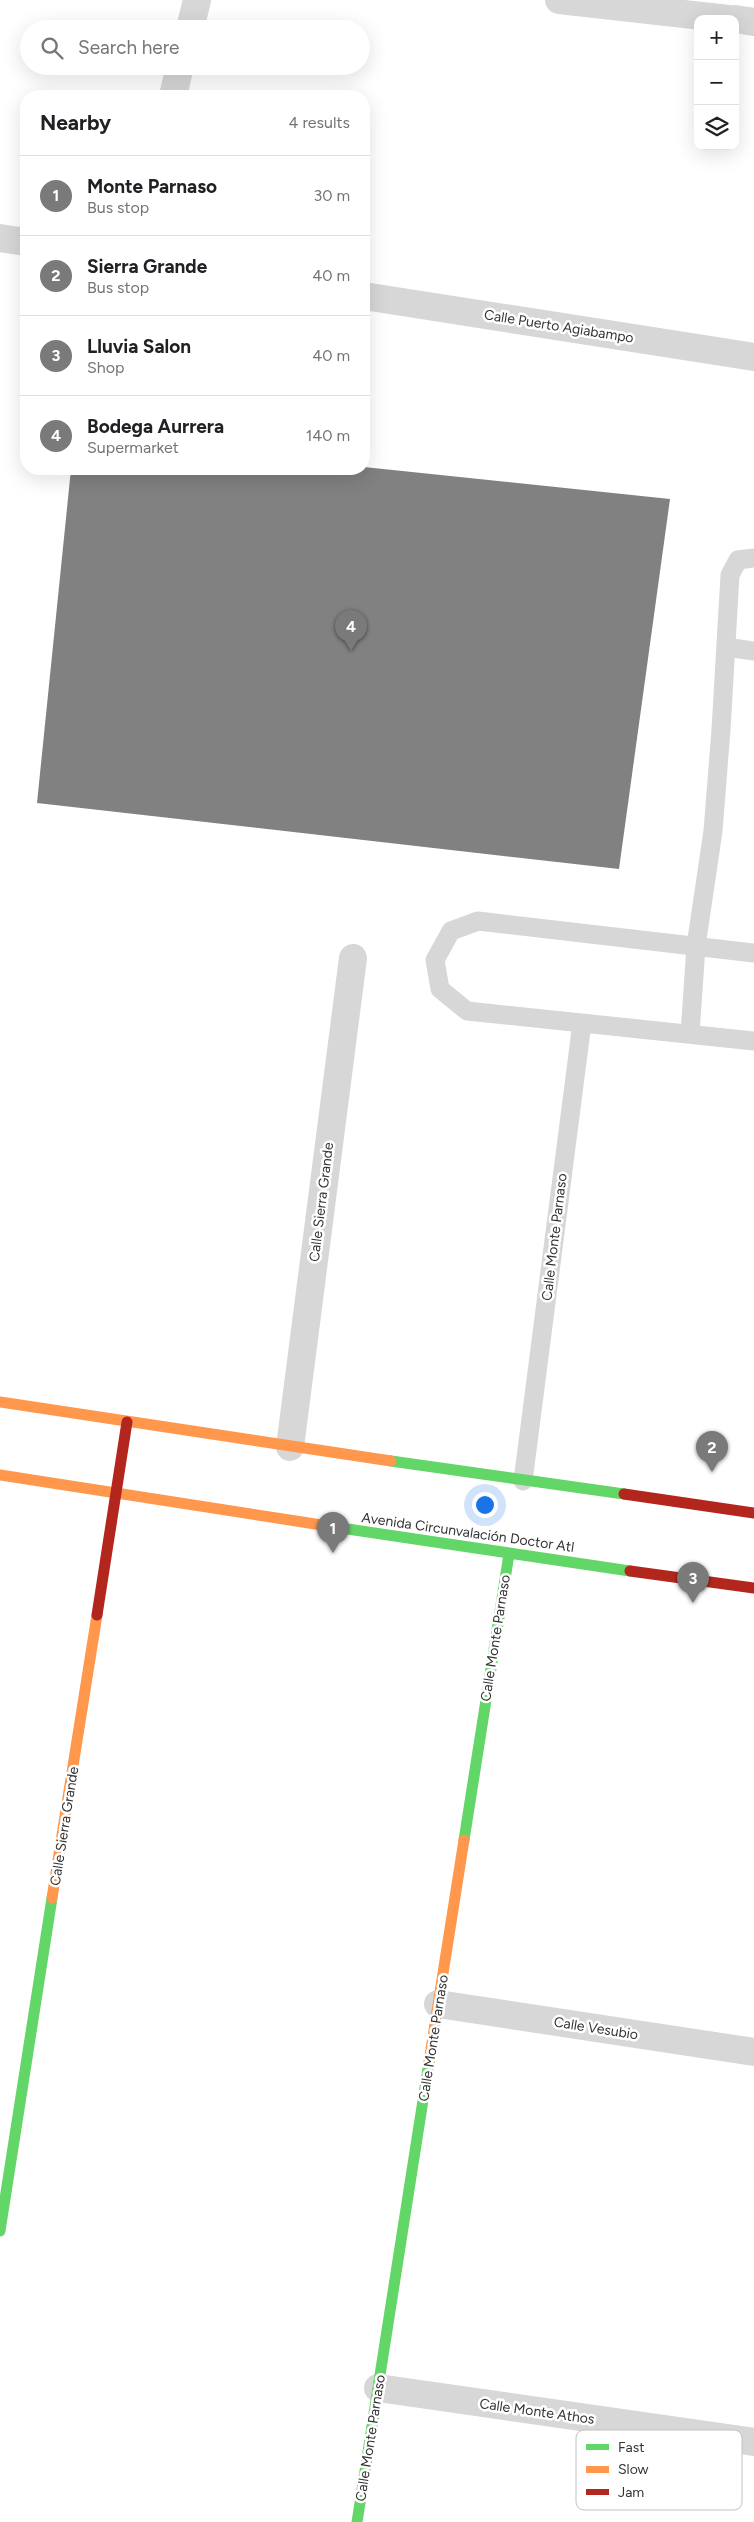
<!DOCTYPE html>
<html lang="en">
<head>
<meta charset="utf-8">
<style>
  body { margin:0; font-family:Figtree,sans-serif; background:#f2f2f2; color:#202124 }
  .controls { position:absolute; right:15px; top:15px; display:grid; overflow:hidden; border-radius:10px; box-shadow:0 5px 20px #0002 }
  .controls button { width:45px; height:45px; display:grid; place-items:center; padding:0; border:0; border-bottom:1px solid #e0e0e0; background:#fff; color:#202124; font:25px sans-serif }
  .you { position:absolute; left:484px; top:1504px; width:18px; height:18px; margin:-12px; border:4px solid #fff; border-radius:50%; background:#1a73e8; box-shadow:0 0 0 8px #1a73e833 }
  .badge { display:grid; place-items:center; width:32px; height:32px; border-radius:50%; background:#7a7a7a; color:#fff; font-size:16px; font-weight:700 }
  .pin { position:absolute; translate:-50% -41px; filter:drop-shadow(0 1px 2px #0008) }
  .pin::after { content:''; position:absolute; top:26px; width:18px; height:15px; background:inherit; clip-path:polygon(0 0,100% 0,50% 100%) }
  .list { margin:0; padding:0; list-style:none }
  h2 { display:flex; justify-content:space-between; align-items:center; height:65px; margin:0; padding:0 20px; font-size:21px }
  h2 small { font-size:16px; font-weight:400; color:#757577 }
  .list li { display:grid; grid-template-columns:32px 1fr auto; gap:15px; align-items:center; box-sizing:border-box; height:80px; padding:0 20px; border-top:1px solid #e0e0e0 }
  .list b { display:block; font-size:19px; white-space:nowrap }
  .list p { margin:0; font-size:16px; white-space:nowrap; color:#757577 }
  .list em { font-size:16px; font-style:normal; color:#757577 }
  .icon { flex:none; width:28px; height:28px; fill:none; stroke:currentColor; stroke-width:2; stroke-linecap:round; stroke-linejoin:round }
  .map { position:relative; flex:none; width:754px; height:2522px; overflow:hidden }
  .search { position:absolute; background:#fff; box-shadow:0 5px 20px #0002; left:20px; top:20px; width:350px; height:55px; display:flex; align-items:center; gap:12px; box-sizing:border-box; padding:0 18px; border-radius:28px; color:#757577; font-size:19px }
  .panel { position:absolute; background:#fff; box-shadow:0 5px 20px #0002; left:20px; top:90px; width:350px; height:385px; border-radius:20px }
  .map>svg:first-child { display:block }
  .building { fill:#818181 }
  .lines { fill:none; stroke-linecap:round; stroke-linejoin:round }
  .lane { stroke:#d7d7d7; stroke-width:19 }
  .street { stroke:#d7d7d7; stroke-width:28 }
  .fast { stroke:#63d668; stroke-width:11 }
  .slow { stroke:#ff974d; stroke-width:11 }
  .jam { stroke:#b3261e; stroke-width:11 }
  .labels { text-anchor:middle; stroke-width:5; stroke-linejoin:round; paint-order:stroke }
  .street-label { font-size:14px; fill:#333; stroke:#fff }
  .key { fill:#fff; stroke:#c2c2c2; stroke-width:1 }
  .key-label { font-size:14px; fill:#333 }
</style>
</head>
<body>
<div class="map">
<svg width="754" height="2522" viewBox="0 0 754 2522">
  <rect width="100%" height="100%" fill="#fff"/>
  <path class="building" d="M364,467l306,32 -51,370 -582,-66 34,-334z"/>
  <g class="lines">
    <path class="lane" d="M726,647l28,4
      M754,953l-276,-32 -27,10 -16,29 5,29 27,22 287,30
      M690,1034l6,-88 17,-115 8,-101 9,-155 8,-15 16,-2
      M523,1481l59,-458"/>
    <path class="street" d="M559,0l170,19
      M735,19l19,3
      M190,29l7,-29
      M173,96l7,-30
      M0,238l26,4
      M364,296l390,61
      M290,1447l63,-489
      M438,2004l316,48
      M378,2388l376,54"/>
    <path class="fast" d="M391,1461l233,33
      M341,1528l289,43
      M464,1840l45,-286
      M0,2231l52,-333
      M357,2522l72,-460"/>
    <path class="slow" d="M0,1402l391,59
      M0,1475l341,53
      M52,1898l45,-283
      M429,2062l35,-222"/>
    <path class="jam" d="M624,1494l130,19
      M630,1571l124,17
      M97,1615l30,-193"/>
  </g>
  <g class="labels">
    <g class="street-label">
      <text transform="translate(559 326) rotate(9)" y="5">Calle Puerto Agiabampo</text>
      <text transform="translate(321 1202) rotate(-83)" y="5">Calle Sierra Grande</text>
      <text transform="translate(554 1237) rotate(-83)" y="5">Calle Monte Parnaso</text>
      <text transform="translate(468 1532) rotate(8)" y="5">Avenida Circunvalación Doctor Atl</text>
      <text transform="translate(495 1638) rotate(-81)" y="5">Calle Monte Parnaso</text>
      <text transform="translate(64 1826) rotate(-81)" y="5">Calle Sierra Grande</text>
      <text transform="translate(596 2028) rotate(9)" y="5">Calle Vesubio</text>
      <text transform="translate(433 2038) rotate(-81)" y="5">Calle Monte Parnaso</text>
      <text transform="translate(537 2411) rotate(8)" y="5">Calle Monte Athos</text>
      <text transform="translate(370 2438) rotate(-81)" y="5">Calle Monte Parnaso</text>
    </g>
  </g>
  <rect x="576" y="2430" width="166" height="80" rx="8" class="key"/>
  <rect x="586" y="2444" width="23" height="6" fill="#63d668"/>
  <rect x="586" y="2466" width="23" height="7" fill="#ff974d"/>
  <rect x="586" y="2489" width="23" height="6" fill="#b3261e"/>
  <g class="key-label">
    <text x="618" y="2452">Fast</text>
    <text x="618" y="2474">Slow</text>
    <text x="618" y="2497">Jam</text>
  </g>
</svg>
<div class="controls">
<button>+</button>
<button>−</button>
<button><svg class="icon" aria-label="layers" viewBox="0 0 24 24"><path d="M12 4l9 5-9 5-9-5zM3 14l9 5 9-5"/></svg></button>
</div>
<div class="you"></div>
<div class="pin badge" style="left:333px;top:1553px">1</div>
<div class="pin badge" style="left:712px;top:1472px">2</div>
<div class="pin badge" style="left:693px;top:1603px">3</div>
<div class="pin badge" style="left:351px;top:651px">4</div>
<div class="search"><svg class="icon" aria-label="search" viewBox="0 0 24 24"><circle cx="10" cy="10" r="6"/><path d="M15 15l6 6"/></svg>Search here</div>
<section class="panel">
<h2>Nearby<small>4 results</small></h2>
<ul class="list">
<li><span class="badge">1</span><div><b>Monte Parnaso</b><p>Bus stop</p></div><em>30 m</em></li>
<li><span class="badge">2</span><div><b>Sierra Grande</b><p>Bus stop</p></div><em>40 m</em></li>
<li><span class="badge">3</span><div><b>Lluvia Salon</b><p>Shop</p></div><em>40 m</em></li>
<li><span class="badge">4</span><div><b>Bodega Aurrera</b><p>Supermarket</p></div><em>140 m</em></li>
</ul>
</section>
</div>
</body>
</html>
